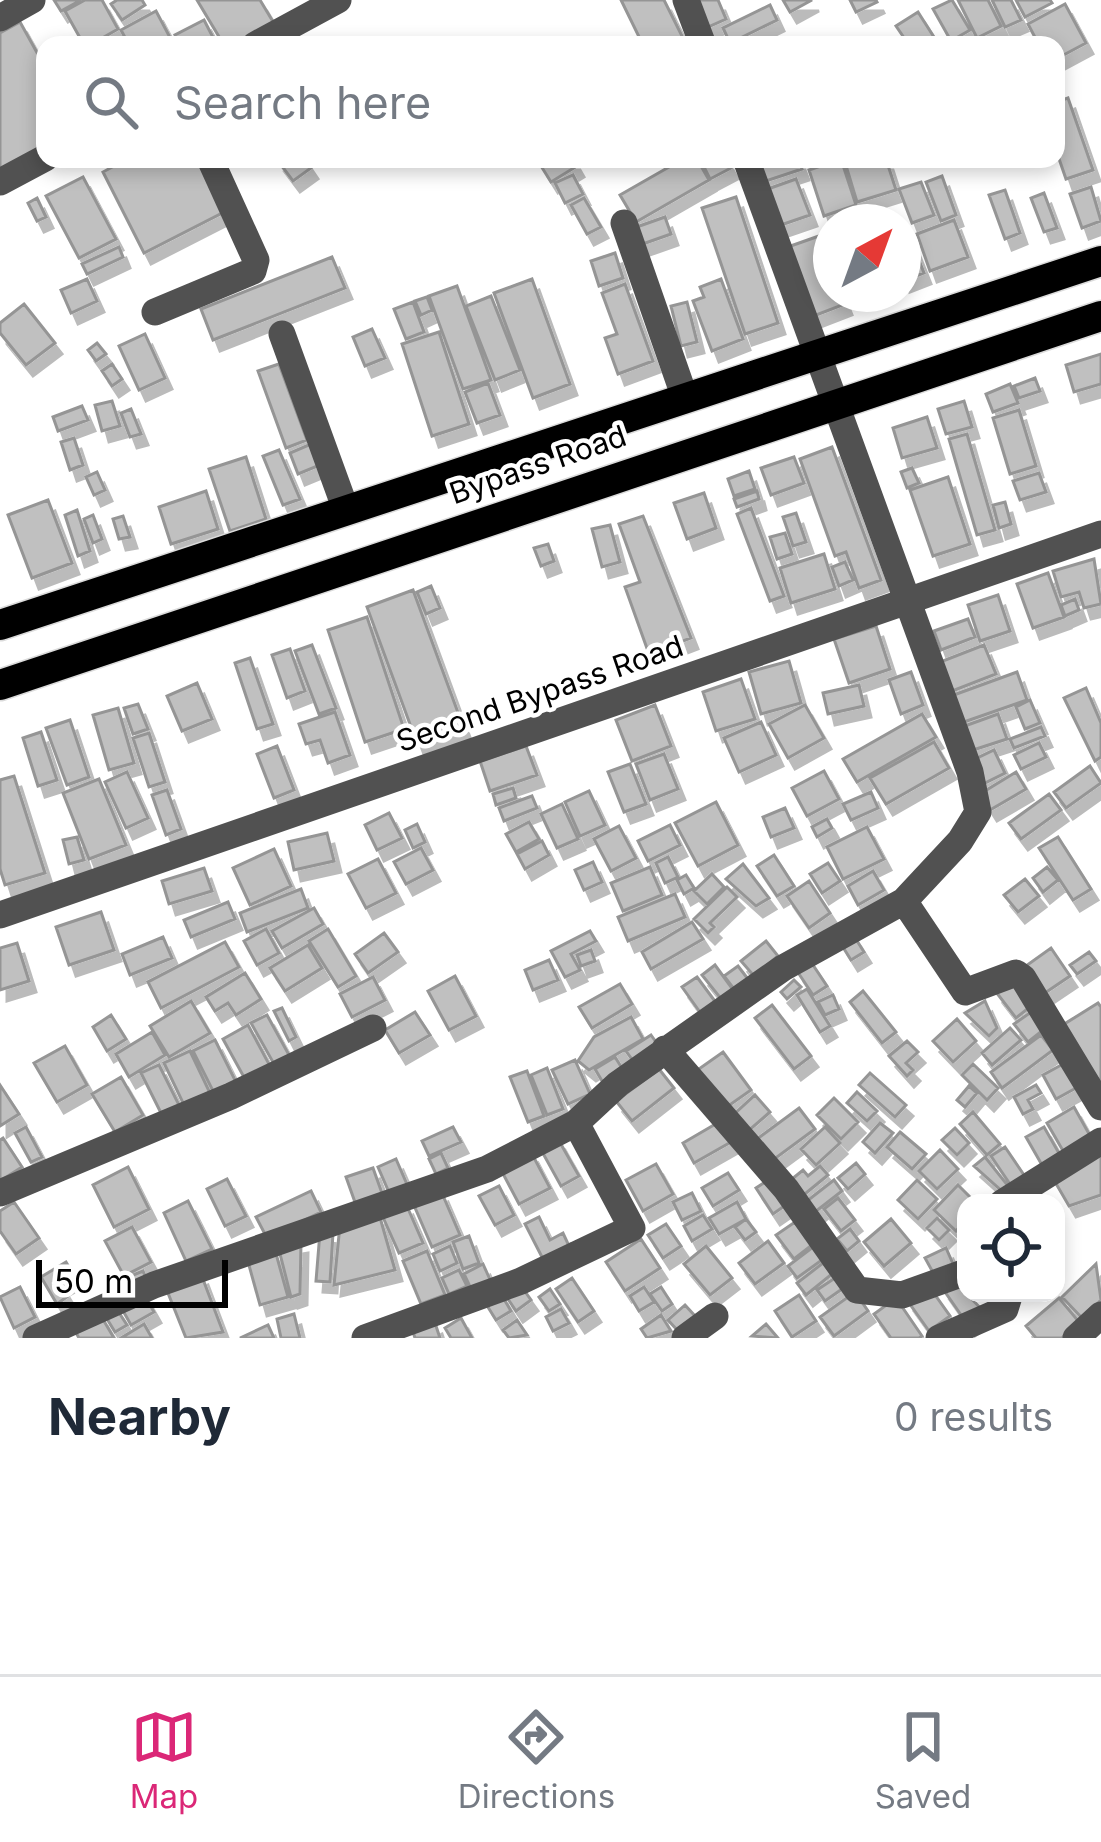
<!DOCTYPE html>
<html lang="en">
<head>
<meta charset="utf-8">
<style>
  body { margin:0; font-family:Inter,sans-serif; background:#f2f2f3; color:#1f2937 }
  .controls { position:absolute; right:36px; bottom:36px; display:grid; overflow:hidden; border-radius:24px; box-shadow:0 6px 18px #0003 }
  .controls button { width:108px; height:108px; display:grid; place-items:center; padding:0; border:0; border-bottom:3px solid #e0e1e3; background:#fff; color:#1f2937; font:60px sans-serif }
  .compass { position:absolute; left:813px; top:204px; width:108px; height:108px; border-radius:50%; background:#fff; box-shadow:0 6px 18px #0003; rotate:41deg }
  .scale { position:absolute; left:36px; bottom:30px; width:192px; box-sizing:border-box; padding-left:12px; border:6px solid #000; border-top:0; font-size:33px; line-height:42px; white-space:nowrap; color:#000; -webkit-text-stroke:9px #fff; paint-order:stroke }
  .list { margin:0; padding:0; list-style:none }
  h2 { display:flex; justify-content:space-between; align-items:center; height:156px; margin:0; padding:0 48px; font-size:51px }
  h2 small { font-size:39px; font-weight:400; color:#747a83 }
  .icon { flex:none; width:66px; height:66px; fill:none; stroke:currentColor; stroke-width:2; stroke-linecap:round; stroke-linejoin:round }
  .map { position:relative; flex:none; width:1101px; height:1338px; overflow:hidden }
  .search { position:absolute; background:#fff; box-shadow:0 6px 18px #0003; left:36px; right:36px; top:36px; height:132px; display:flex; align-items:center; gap:30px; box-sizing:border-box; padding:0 42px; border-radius:24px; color:#747a83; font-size:45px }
  .sheet { height:336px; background:#fff }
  nav { display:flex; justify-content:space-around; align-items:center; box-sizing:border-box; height:168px; border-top:3px solid #e0e1e3; background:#fff; font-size:33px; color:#747a83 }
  nav a { display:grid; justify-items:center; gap:6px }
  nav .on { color:#db2777 }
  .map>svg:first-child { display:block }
  .building { fill:#c0c0c0; stroke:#959595; stroke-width:3; filter:url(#shadow) }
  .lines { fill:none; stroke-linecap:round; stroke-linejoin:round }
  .major-casing { stroke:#dbdbdb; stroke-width:33 }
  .minor { stroke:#515151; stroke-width:27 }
  .major { stroke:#000; stroke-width:30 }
  .labels { text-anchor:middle; stroke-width:9; stroke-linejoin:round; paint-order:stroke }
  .street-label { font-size:30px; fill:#000; stroke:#fff }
</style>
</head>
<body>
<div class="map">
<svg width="1101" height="1338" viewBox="0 0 1101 1338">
  <defs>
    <filter id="shadow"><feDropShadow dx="7" dy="11" stdDeviation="0" flood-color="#0004"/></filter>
  </defs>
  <rect width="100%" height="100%" fill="#fff"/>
  <path class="building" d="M54,0h27l-20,11z
    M85,0h17l16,29 -28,16h-6l-19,-34z
    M117,0h25l3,5 -23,15 -11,-16z
    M197,0h63l15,25 -35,20h-16z
    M621,0h43l19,38 -15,7h-25z
    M697,0h21l8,19 -18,8z
    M783,0h29l-22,12z
    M850,0h26l1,2 -21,10z
    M952,0l18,30 -19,11 -18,-32z
    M958,0h30l13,26 -24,12z
    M992,0h19l10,20 -16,7z
    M1016,0h34l2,3 -27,14z
    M1065,4l21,39 -30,16v-14h-17l-11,-21z
    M770,5l7,15 -47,23 -7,-15z
    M156,11l18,34h-45l-8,-15z
    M918,12l21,33h-30l-13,-19z
    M204,20l13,25h-37l-5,-10z
    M20,22l25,45v80l-45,25v-139z
    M1068,98l25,72 -27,9 -10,-29v-48z
    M127,159h72l27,52 -82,42 -41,-81z
    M305,159l6,9 -18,13 -15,-20z
    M552,159h21l4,7 -26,16 -10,-16z
    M683,159h14l12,21 -73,42 -16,-27z
    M700,159h26l5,9 -21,11z
    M760,159h38l4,10 -42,14z
    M841,159l15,46 -32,11 -15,-46z
    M844,159h42l10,31 -39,12z
    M573,175l10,19 -18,9 -10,-20z
    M942,176l14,39 -15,6 -15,-39z
    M83,177l33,62 -37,19 -33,-62z
    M796,179l14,36 -32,11 -13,-36z
    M921,182l13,33 -22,8 -13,-34z
    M1091,187l10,34 -19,7 -12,-34z
    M1005,190l15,43 -15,6 -16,-44z
    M1044,193l13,35 -13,4 -13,-34z
    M736,197l42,126 -33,11 -43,-126z
    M37,198l9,19 -9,4 -9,-18z
    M584,198l17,29 -14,7 -16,-29z
    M665,217l6,17 -34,12 -6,-17z
    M954,220l14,37 -38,14 -13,-37z
    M904,223l20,50 -21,8v-57z
    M819,236l12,31v27h10l4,10 -34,13 -26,-69z
    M119,247l4,10 -36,17 -5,-10z
    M615,253l8,25 -24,8 -8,-25z
    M332,257l13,31 -132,52 -12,-31z
    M87,279l10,22 -26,12 -10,-23z
    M532,279l38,105 -37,14 -39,-105z
    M721,279l22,60 -31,12 -19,-50 11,-4 -4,-10z
    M625,284l28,77 -35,13 -13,-36 12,-4 -15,-41z
    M457,286l34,94 -28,9 -34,-93z
    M491,296l29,74 -25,10 -29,-74z
    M427,297l5,13 -11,5 -6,-14z
    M413,302l11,30 -18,7 -12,-30z
    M687,302l10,40 -16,4 -10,-40z
    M24,304l31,39 -29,22 -26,-32v-10z
    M372,329l13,29 -20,8 -12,-29z
    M439,332l30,92 -37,12 -30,-92z
    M145,334l20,44 -26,12 -20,-44z
    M97,343l9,11 -10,7 -8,-11z
    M1101,354v30l-27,8 -8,-27z
    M112,364l10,15 -10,7 -10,-15z
    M279,364l28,76 -21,8 -28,-77z
    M1035,378l5,13 -21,7 -5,-12z
    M488,383l12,32 -23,8 -12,-31z
    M1010,384l8,19 -25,9 -7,-18z
    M112,401l8,25 -18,5 -7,-26z
    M964,401l8,26 -26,7 -8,-25z
    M82,406l6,14 -30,11 -5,-14z
    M131,409l10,25 -11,3 -9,-24z
    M1019,410l17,56 -26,8 -17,-56z
    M927,417l10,31 -35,10 -9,-30z
    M967,434l28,96 -18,5 -28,-96z
    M74,438l9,27 -13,5 -9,-28z
    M311,444l9,21 -22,9 -8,-21z
    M832,447l49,133 -22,8 -13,-36 -11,4 -35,-97z
    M279,450l21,49 -17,6 -20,-49z
    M246,457l20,62 -36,12 -21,-62z
    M794,457l10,26 -33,12 -10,-27z
    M912,468l7,15 -12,5 -6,-16z
    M749,471l6,18 -21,7 -6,-17z
    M97,472l8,18 -11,5 -8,-18z
    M1039,473l7,19 -26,8 -7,-19z
    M948,477l22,67 -37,12 -23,-66z
    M206,491l12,38 -47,15 -12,-37z
    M757,491l2,8 -22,8 -3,-8z
    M704,493l12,35 -29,11 -13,-36z
    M48,500l24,63 -40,15 -24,-63z
    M1005,502l6,22 -12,4 -6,-23z
    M751,508l33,88 -14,5 -33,-87z
    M77,510l13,41 -12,5 -13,-41z
    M796,513l10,29 -13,4 -10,-29z
    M93,515l9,24 -9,4 -9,-24z
    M123,516l7,21 -11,2 -6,-20z
    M643,516l48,122 -42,16 -24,-67 15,-5 -21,-58z
    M610,525l10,37 -18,5 -10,-38z
    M785,533l7,21 -15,5 -7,-22z
    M548,544l6,17 -13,5 -7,-18z
    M824,554l11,35 -44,14 -11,-35z
    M1094,559l7,45 -17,4 -5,-16 -18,5 -8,-26z
    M845,562l8,18 -14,6 -7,-19z
    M1048,573l16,44 -31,11 -16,-44z
    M431,586l9,22 -14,6 -9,-22z
    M413,590l51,139 -46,17 -51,-139z
    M998,595l12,36 -30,10 -12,-36z
    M1075,599l4,11 -14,6 -4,-11z
    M367,617l37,112 -39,13 -37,-112z
    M968,619l7,18 -34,13 -7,-19z
    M876,626l14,43 -41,14 -15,-44z
    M312,645l24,63 -17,6 -24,-63z
    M984,645l12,29 -49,19 -12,-29z
    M290,649l15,42 -18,7 -15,-43z
    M250,658l23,66 -16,5 -22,-66z
    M789,661l12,42 -40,11 -12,-42z
    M911,672l12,33 -22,9 -12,-34z
    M1017,672l10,28 -66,23 -10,-27z
    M741,679l14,40 -39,12 -13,-39z
    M197,683l15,36 -30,12 -15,-35z
    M859,685l5,21 -36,8 -5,-21z
    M1086,688l15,35v34l-6,4 -31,-63z
    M1030,700l10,23 -15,6 -9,-22z
    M138,704l10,25 -15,5 -9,-26z
    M655,705l16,41 -39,15 -16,-41z
    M805,705l19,33 -36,20 -19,-34z
    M118,708l16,55 -25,7 -16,-55z
    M335,712l15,43 -22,8 -8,-23 -14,4 -7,-20z
    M922,714l14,23 -79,45 -14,-23z
    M998,714l9,25 -37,12 -8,-24z
    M70,720l19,57 -22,8 -21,-57z
    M761,722l15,33 -37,17 -15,-34z
    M1041,727l4,9 -31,12 -4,-9z
    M41,732l16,48 -19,6 -15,-48z
    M149,733l16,49 -16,5 -16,-49z
    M934,742l15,26 -63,36 -16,-26z
    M1039,743l7,14 -25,12 -7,-14z
    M277,746l17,44 -20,8 -17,-44z
    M526,746l11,29 -47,16 -10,-30z
    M994,750l11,23 -22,11 -12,-23z
    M664,754l14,35 -28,11 -14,-36z
    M630,764l16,40 -22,8 -16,-40z
    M1090,766l11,17 -35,25 -12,-16z
    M824,771l15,28 -32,17 -15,-28z
    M127,772l21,46 -22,10 -21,-46z
    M1016,772l10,17 -36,21 -10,-16z
    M14,776l31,97 -40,12 -5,-16v-89z
    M99,779l27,66 -37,14 -26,-66z
    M513,788l3,10 -20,7 -3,-11z
    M167,790l14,39 -15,6 -14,-40z
    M589,791l16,34 -25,11 -15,-34z
    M871,792l7,16 -27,12 -8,-16z
    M1049,794l12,16 -40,29 -12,-16z
    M532,796l5,12 -33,13 -5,-13z
    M716,802l22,43 -40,21 -23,-43z
    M562,804l16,35 -21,9 -16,-34z
    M785,808l9,20 -23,9 -8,-20z
    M389,813l13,25 -25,12 -12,-25z
    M827,819l5,9 -15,9 -5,-10z
    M529,822l10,17 -23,13 -10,-18z
    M417,824l8,18 -12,6 -8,-18z
    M670,825l10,20 -32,16 -10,-20z
    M619,826l17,32 -25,13 -17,-32z
    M867,827l17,32 -41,20 -16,-32z
    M327,833l7,28 -40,9 -6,-28z
    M77,837l7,23 -15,4 -6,-24z
    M1058,837l33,52 -18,11 -34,-52z
    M542,841l7,14 -24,14 -8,-15z
    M421,848l12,22 -27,14 -12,-22z
    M274,849l17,37 -41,19 -17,-37z
    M774,855l20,31 -17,10 -20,-30z
    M668,857l10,20 -13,6 -9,-20z
    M378,859l18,34 -30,15 -18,-34z
    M593,862l9,20 -18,8 -9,-20z
    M828,863l12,18 -18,12 -12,-19z
    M743,864l26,34 -13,8 -30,-27z
    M650,867l12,28 -39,16 -12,-28z
    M1047,867l11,13 -15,12 -10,-14z
    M204,868l8,23 -43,13 -7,-23z
    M873,871l11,19 -26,15 -10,-19z
    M712,874l12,13 -17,17 -13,-13z
    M686,875l8,13 -10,6 -7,-14z
    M1025,879l14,17 -21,16 -14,-17z
    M809,881l21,32 -21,15 -22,-32z
    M727,887l10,10 -27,26 4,4 -6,6 -14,-14z
    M301,889l7,19 -61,24 -7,-19z
    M675,894l10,23 -57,24 -10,-24z
    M228,902l7,17 -44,18 -7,-17z
    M314,908l9,16 -41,24 -10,-17z
    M101,912l13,38 -45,15 -13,-38z
    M692,922l11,17 -52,30 -9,-17z
    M266,929l13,24 -22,12 -13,-24z
    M328,929l28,47 -18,11 -29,-46z
    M590,931l6,10 -25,13 9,16 -15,7 -14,-26z
    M384,933l14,19 -30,21 -13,-19z
    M854,936l10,16 -13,8 -10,-16z
    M163,937l9,21 -42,17 -8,-21z
    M766,941l12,15 -24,20 -13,-15z
    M225,942l14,25 -78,41 -13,-26z
    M17,943l12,38 -29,9v-42z
    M308,945l14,23 -37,23 -15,-23z
    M1051,948l19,28 -28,19 -19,-27z
    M591,950l4,11 -14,5 -4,-11z
    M1089,952l7,9 -19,13 -7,-9z
    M549,960l9,20 -25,10 -8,-20z
    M811,962l16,24 -14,9 -16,-24z
    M715,965l19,26 -12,9 -20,-25z
    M738,966l13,17 -14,10 -13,-17z
    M245,973l16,26 -25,16 -8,-12 -13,8 -9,-14z
    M455,976l21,40 -27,14 -21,-39z
    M373,977l12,23 -33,17 -12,-23z
    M697,977l20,27 -15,11 -20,-28z
    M1015,977l20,26 -19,15 -20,-26z
    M794,980l7,7 -14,12 -6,-7z
    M620,984l12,20 -40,24 -13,-21z
    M807,989l23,37 -10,6 -23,-37z
    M863,991l33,41 -14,11 -32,-41z
    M833,995l6,14 -14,6 -7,-13z
    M191,1001l19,32 -41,24 -19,-31z
    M985,1001l12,27 -8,8 -24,-23z
    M1098,1003l3,4v76l-43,-55z
    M772,1005l39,51 -17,13 -39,-51z
    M282,1008l14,29 -7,4 -15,-30z
    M1034,1010l13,17 -19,15 -14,-18z
    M415,1012l15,23 -31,18 -14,-23z
    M111,1015l15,24 -19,12 -14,-24z
    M267,1015l22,40 -15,9 -23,-41z
    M631,1017l12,22 -54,31 -11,-9 16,-24z
    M957,1019l19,22 -23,21 -20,-21z
    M248,1025l22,41 -25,13 -22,-40z
    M1010,1028l11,12 -29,25 -10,-12z
    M152,1032l13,23 -36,22 -13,-23z
    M651,1035l10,14 -25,16 -10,-14z
    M1041,1035l12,15 -51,38 -11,-16z
    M215,1040l21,42 -22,11 -21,-42z
    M907,1041l11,11 -12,11 7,7 -6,6 -18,-20z
    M65,1046l22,39 -30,17 -23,-39z
    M190,1051l20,42 -26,12 -20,-42z
    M723,1052l28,38 -27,19 -28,-38z
    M615,1057l10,16 -20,13 -10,-17z
    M575,1060l15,34 -22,10 -16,-34z
    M973,1064l25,24 -11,12 -25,-25z
    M1063,1064l13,24 -20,11 -13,-24z
    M159,1065l21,42 -18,8 -21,-42z
    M547,1068l16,41 -16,6 -16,-40z
    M659,1069l15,19 -42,33 -16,-20z
    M527,1071l17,45 -16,6 -18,-45z
    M870,1073l36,32 -11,12 -36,-32z
    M121,1077l22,38 -28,17 -23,-38z
    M0,1085l19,29 -19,12z
    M1036,1085l5,8 -13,7 5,9 -10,5 -9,-17z
    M969,1086l8,7 -12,14 -8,-7z
    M857,1092l20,19 -10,10 -20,-18z
    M755,1095l15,17 -24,21 -15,-16z
    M834,1098l24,24 -17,17 -24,-24z
    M1074,1107l19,34 -27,15 -19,-33z
    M799,1108l16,21 -42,31 -16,-21z
    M973,1112l27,32 -13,11 -27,-31z
    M719,1122l12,20 -37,21 -11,-20z
    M880,1123l13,10 -18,20 -12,-11z
    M26,1127l16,30 -11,5 -16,-29z
    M453,1127l8,15 -32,14 -7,-15z
    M825,1127l15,16 -24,22 -15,-16z
    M1044,1127l16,28 -18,10 -16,-28z
    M955,1128l14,15 -12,12 -15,-15z
    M900,1132l26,22 -14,15 -25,-22z
    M3,1138l19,29 -22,14v-41z
    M558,1139l21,37 -18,10 -21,-38z
    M1005,1147l21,31 -14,9 -21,-31z
    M940,1150l18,19 -21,20 -18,-18z
    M1101,1150v45l-32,11 -18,-31z
    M531,1152l19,36 -31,16 -19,-36z
    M441,1153l7,15 -12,6 -7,-15z
    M985,1157l24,30 -6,5 -29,-26z
    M396,1159l13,30 -18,8 -13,-30z
    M856,1163l9,11 -17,15 -10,-11z
    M656,1164l17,30 -30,17 -17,-31z
    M820,1166l8,9 -28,23 -8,-19 11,-9 5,6z
    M128,1167l21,42 -35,18 -21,-42z
    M373,1168l10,28 -27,9 -10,-28z
    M728,1173l11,17 -26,16 -11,-18z
    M773,1177l17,25 -17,12 -17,-26z
    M227,1179l19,37 -21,10 -18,-37z
    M834,1180l8,11 -27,21 -8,-11z
    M917,1180l20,19 -19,20 -20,-19z
    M958,1185l18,18h-10v17l-10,11 -22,-21z
    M499,1186l15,29 -19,10 -16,-29z
    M311,1191l10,21 -54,26 -11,-21z
    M441,1191l19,44 -28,12 -19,-44z
    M692,1193l9,18 -19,9 -9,-18z
    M838,1198l17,22 -14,11 -17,-22z
    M188,1201l24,48 -26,12 -22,-48z
    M14,1202l25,36 -23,16 -16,-23v-20z
    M737,1202l9,17 -27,15 -10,-16z
    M406,1204l17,39 -24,10 -17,-38z
    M379,1214l16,56 -61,15 6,-60z
    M703,1215l9,14 -20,12 -8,-15z
    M539,1217l11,23 13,-7 7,15 -26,13 -19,-37z
    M937,1218l12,12 -10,10 -12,-12z
    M746,1219l10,13 -11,8 -10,-13z
    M891,1219l20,24 -27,23 -20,-24z
    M795,1222l17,23 -18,14 -18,-24z
    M666,1224l15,22 -18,12 -15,-23z
    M132,1227l19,35 -27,14 -19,-35z
    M850,1229l9,12 -12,10 -10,-12z
    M320,1232l13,1 -3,49 -14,-1z
    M469,1236l10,27 -16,6 -10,-27z
    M641,1239l19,29 -35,23 -19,-29z
    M768,1241l16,22 -29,21 -16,-21z
    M301,1242l-1,52 -9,3 -13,-51z
    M817,1244l9,13 -29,21 -9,-12z
    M450,1246l7,17 -17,8 -7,-17z
    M706,1246l26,32 -22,17 -26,-31z
    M946,1248l8,18 -19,10 -10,-18z
    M275,1250l13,47 -28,8 -13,-47z
    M427,1251l18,44 -24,9 -18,-43z
    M66,1262l9,15 -14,8 7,11 -11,8 -16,-27z
    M823,1263l9,11 -26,21 -9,-12z
    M483,1264l9,20 -19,9 -9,-19z
    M1096,1264l5,36 -19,18 -20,-21z
    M459,1270l8,16 -18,8 -7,-16z
    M143,1271l6,14 -36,15 -7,-14z
    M201,1274l22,58 -37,6 -20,-50z
    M572,1278l22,33 -16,11 -22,-33z
    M835,1278l7,11 -17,12 -8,-11z
    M928,1285l22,31 -21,15 -22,-31z
    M966,1285v8l19,20 -17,12 -25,-36z
    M521,1286l10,14 -15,11 -10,-15z
    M20,1287l15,30 -21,11 -14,-31z
    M644,1287l10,15 -15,9 -9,-15z
    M661,1287l11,17 -10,7 -12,-17z
    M550,1289l10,15 -11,7 -10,-14z
    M855,1292l13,19 -34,25 -14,-19z
    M501,1294l10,17 -15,9 -10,-16z
    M799,1295l17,26 -24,16 -17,-26z
    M145,1296l9,16 -23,13 -9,-16z
    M896,1298l26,38 -3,2h-28l-17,-24z
    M1059,1298l21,25 -18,15h-26l-10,-12z
    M685,1305l10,11 -17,15 -10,-11z
    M116,1308l11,17 -12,7 -11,-18z
    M561,1309l8,14 -16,8 -7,-14z
    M294,1314l6,24h-19l-4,-19z
    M661,1315l10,16 -24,7 -6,-9z
    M101,1316l13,22h-35l-4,-7z
    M461,1318l11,20h-21l-6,-10z
    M517,1320l10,15 -18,3 -6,-8z
    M435,1323l5,15h-25l-2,-6z
    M144,1324l8,14h-31z
    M766,1324l12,14 -26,-2z
    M268,1325l6,13h-34z"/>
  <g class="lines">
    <defs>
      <path id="major" d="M0,625l1101,-364
        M0,685l1101,-369"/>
    </defs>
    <use href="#major" class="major-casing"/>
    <path class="minor" d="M686,0l17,45
      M0,18l32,-18
      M255,45l83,-45
      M0,182l45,-24
      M624,223l61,175
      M155,312l98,-41 3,-11 -46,-101
      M282,334l64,176
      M904,901l61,91 51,-19 7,5 78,129
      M0,915l1101,-381
      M665,1049l121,140 71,101 45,5 64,-23
      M0,1193l231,-97 142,-68
      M1002,1203l99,-62
      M36,1338l118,-53 333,-116 89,-46 42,-39 165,-116 121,-67 56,-60 18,-29 -8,-40 -224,-613
      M365,1338l156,-57 111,-53 -56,-105
      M685,1338l30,-22
      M939,1338l66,-29 5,-16
      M1076,1338l25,-23"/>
    <use href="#major" class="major"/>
  </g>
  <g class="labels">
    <g class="street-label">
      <text transform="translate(538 465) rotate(-19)" y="10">Bypass Road</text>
      <text transform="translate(540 694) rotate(-19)" y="10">Second Bypass Road</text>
    </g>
  </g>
</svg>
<div class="controls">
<button><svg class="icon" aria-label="locate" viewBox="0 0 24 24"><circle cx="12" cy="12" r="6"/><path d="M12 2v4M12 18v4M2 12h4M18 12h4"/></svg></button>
</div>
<svg class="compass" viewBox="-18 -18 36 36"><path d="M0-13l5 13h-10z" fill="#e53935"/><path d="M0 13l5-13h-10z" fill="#747a83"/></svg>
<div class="scale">50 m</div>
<div class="search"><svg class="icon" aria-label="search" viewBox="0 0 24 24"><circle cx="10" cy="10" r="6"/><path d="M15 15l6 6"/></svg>Search here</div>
</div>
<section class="sheet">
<h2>Nearby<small>0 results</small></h2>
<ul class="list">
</ul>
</section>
<nav>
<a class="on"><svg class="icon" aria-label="map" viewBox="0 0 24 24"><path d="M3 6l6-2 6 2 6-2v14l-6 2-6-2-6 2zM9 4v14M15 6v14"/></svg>Map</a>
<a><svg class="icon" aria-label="directions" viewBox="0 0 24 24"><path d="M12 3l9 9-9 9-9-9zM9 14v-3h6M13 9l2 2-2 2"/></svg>Directions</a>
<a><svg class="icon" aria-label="saved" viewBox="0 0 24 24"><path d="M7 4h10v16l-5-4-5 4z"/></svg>Saved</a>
</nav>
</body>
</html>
